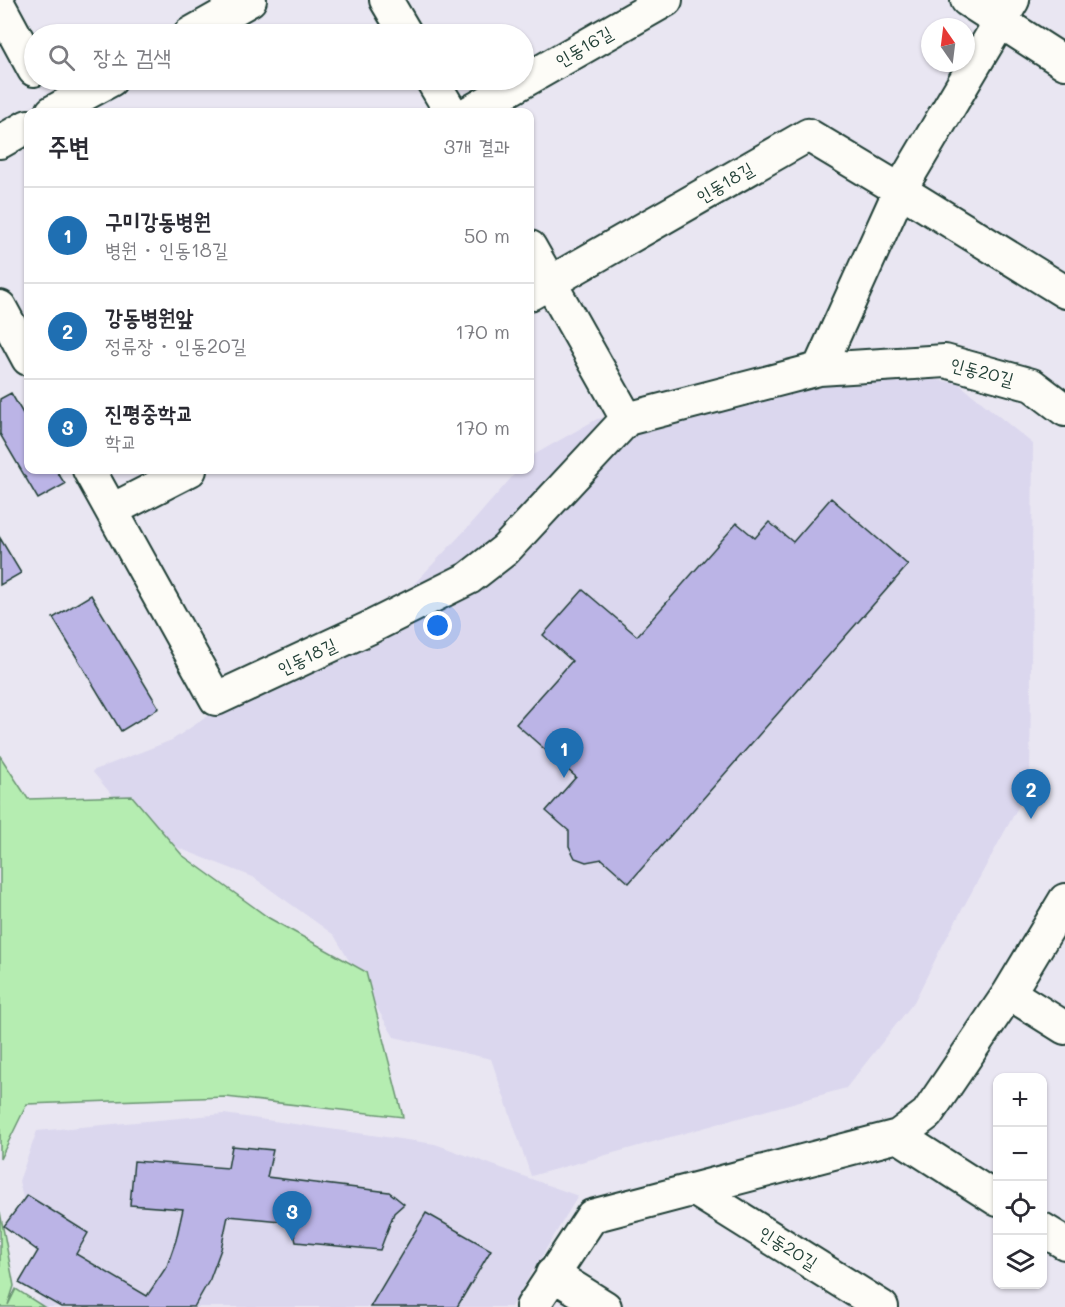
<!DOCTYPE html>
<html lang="ko">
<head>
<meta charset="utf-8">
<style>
  body { margin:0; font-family:Mali,"Poor Story",sans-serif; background:#f7f7f7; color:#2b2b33 }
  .controls { position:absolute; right:18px; bottom:18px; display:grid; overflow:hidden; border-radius:12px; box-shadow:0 2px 4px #0004 }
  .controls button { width:54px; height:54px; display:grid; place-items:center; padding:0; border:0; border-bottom:2px solid #e1e1e2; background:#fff; color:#2b2b33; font:30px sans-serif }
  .compass { position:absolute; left:921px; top:18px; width:54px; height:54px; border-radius:50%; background:#fff; box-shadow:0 2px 4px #0004; rotate:346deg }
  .you { position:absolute; left:438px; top:626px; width:21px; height:21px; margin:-15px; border:4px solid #fff; border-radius:50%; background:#1a73e8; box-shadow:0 0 0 9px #1a73e833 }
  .badge { display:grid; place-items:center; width:39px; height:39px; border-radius:50%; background:#1f6fb2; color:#fff; font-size:20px; font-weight:700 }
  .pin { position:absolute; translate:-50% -50px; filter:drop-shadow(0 2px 3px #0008) }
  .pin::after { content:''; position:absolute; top:32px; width:21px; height:18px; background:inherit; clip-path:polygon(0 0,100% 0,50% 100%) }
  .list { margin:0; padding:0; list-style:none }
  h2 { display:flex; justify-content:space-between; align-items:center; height:78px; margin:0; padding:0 24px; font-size:26px }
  h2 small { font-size:20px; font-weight:400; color:#7c7c81 }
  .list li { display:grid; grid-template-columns:39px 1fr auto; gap:18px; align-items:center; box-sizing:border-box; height:96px; padding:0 24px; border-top:2px solid #e1e1e2 }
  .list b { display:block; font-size:22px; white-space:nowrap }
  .list p { margin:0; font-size:20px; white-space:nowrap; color:#7c7c81 }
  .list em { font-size:20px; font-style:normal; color:#7c7c81 }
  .icon { flex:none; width:33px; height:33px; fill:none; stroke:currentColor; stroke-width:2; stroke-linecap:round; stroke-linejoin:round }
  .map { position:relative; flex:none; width:1065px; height:1307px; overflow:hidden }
  .search { position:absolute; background:#fff; box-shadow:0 2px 4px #0004; left:24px; top:24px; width:510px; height:66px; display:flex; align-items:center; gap:15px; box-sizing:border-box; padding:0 21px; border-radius:33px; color:#7c7c81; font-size:22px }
  .panel { position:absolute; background:#fff; box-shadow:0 2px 4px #0004; left:24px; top:108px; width:510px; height:366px; border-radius:12px }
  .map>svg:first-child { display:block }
  .built { fill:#dbd7ee }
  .green { fill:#b5edb1; stroke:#6a9572; stroke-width:1.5 }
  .building { fill:#bbb4e6; stroke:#1f3d34; stroke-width:1.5 }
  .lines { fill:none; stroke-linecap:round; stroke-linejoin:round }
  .minor-casing { stroke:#1f3d34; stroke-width:36 }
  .minor { stroke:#fdfcf7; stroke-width:32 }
  .labels { text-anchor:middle; stroke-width:6; stroke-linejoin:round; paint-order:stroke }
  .street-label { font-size:18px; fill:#1f3d34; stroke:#fdfcf7 }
</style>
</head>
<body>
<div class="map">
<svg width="1065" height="1307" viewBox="0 0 1065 1307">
  <rect width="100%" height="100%" fill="#e9e6f2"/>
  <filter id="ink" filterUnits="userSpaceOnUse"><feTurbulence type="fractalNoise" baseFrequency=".0167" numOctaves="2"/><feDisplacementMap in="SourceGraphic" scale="12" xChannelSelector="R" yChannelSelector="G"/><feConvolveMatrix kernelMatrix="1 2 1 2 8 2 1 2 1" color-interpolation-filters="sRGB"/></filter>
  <g filter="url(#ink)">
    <path class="built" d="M866,370l92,13 75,61 -3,341 -90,165 -26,52 -68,86 -315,88 -40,-117 -97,-22 -60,-102 -81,-58 -108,-42 -53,-64 80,-31 63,-42 82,-39 65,-17 31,-57 58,-61 47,-54h12v-13l67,-38 109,-18z
      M224,1114l211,30 143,52 -67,111h-474l6,-21 -24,-105 18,-50z"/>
    <path class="green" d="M0,756l28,43 104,-3 50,59 87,63 97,54 37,145 -177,-20 -199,7 -27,55z
      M0,1212l14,74 -6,19 8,-16 28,18h-44z"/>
    <path class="building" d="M11,393l17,29v48h28l9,14 -27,15 -38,-65v-35z
      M831,498l77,67 -279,318 -27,-24 -16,3 -11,-4 -6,-12v-15l-23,-20 30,-34 -60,-53 56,-63 -29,-26 40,-45 54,46 100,-113 18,15 14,-16 24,20z
      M0,538l21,35 -21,12z
      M91,595l68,113 -38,23 -68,-113z
      M232,1146l41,4 -6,27 122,15 15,12 -10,9 -14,37 -84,-8 -5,-20 -63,-6 -7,33 -11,30 -16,28h-133l-42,-24 19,-32 -34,-25 23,-31 61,38 -12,21 71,42 20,-30 9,-26 7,-31 -53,-4 4,-44 94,7z
      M426,1213l65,37 -34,57h-87z"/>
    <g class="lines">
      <defs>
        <path id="minor" d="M386,0l20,34
          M967,0l98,63
          M0,7l34,63
          M190,34l60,-34
          M432,80l19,32
          M52,112l59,-32
          M470,112l196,-112
          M0,142l28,-16
          M530,247l97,172
          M530,294l278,-159 92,55 165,102
          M0,307l28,52
          M819,369l126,-8 87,24 33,25
          M89,470l127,229 153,-71 100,-50 36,-28 122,-131 192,-50 81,-179 113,-190
          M112,510l78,-40
          M1009,993l56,35
          M898,1136l100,64
          M695,1190l187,117
          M1042,1229l23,14
          M552,1274l53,33
          M532,1307l60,-91 306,-80 29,-22 82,-121 56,-93"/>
      </defs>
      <use href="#minor" class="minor-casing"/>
      <use href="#minor" class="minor"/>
    </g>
  </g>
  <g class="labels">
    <g class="street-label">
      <text transform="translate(584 47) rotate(-30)" y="6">인동16길</text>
      <text transform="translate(725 183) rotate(-30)" y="6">인동18길</text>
      <text transform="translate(982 372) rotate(15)" y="6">인동20길</text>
      <text transform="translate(307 657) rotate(-25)" y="6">인동18길</text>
      <text transform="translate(788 1248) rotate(32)" y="6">인동20길</text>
    </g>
  </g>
</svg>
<div class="controls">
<button>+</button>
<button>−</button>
<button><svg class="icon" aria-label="locate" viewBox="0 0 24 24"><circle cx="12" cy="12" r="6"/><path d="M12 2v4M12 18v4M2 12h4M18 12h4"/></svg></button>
<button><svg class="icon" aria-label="layers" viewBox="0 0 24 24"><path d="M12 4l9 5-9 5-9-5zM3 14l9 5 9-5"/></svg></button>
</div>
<svg class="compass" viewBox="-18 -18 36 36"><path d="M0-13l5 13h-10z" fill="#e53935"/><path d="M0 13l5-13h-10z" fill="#7c7c81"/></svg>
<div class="you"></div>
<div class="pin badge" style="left:564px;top:778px">1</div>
<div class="pin badge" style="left:1031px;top:819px">2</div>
<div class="pin badge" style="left:292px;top:1241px">3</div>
<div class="search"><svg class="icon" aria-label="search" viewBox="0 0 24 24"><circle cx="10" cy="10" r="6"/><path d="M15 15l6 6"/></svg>장소 검색</div>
<section class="panel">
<h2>주변<small>3개 결과</small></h2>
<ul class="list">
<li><span class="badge">1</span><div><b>구미강동병원</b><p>병원 · 인동18길</p></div><em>50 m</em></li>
<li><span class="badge">2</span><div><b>강동병원앞</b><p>정류장 · 인동20길</p></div><em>170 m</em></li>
<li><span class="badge">3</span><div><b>진평중학교</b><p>학교</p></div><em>170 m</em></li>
</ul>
</section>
</div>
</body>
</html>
